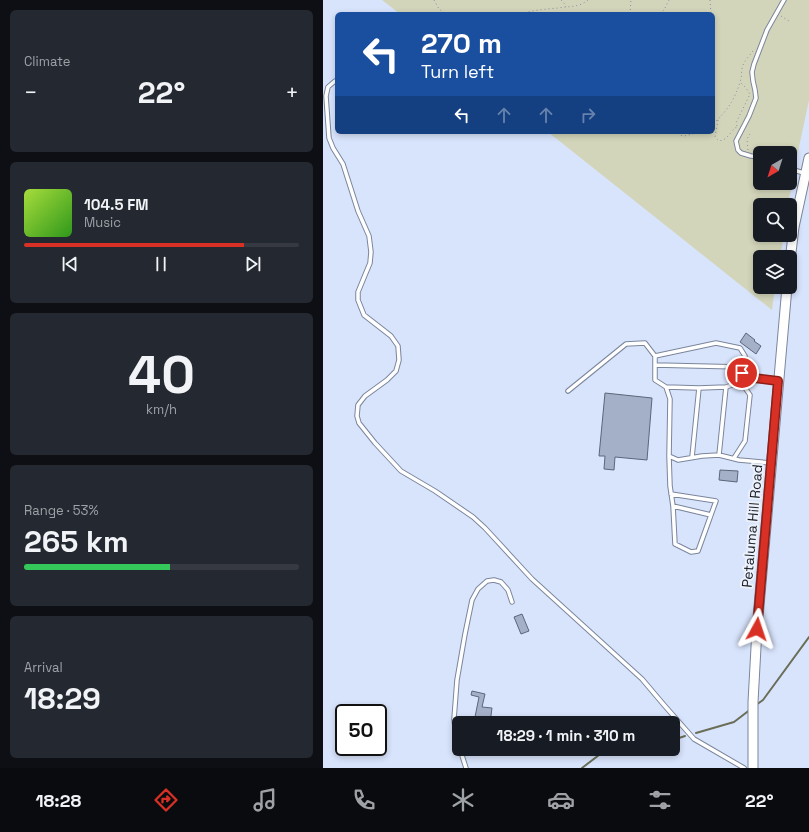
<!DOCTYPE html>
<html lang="en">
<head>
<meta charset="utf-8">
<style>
	body { margin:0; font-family:"Space Grotesk",sans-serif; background:#242831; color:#f1f3f6; height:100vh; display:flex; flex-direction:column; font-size:15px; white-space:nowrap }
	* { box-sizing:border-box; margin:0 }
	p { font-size:13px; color:#9ea1a6 }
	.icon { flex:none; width:22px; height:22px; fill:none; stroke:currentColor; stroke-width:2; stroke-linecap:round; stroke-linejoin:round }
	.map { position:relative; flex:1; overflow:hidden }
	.drawer { display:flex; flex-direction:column; gap:10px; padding:10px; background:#0d0f14; width:323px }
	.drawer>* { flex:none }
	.top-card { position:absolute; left:12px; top:12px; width:380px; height:122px; border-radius:6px; box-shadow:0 2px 6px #0003; background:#1a4fa0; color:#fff; overflow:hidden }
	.needle { width:26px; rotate:219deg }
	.buttons { position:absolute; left:430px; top:146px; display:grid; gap:8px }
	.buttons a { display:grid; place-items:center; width:44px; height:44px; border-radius:6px; background:#171b24; box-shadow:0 2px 6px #0003; font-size:20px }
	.speed { position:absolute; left:12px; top:704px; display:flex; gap:8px; font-size:20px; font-weight:700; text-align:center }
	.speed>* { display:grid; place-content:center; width:52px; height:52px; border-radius:50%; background:#171b24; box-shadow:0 2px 6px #0003; line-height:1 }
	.speed .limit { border:2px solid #111; border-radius:6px; background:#fff; color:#111 }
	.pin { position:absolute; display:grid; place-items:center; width:34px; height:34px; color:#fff; margin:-17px; border:2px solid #fff; border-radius:50%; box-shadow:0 1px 4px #0007 }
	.me { position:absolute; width:44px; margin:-22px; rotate:5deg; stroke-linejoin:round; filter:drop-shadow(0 0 3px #0008) }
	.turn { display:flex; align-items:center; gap:14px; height:84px; padding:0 20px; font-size:18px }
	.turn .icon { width:52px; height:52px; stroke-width:2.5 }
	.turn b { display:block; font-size:28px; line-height:34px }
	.lanes { display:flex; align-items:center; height:38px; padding:0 20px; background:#0003; justify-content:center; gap:20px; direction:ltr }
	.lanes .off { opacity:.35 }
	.big { font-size:30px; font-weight:800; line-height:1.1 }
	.drawer .card { flex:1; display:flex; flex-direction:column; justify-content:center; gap:6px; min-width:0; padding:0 14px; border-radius:6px; background:#242831 }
	.drawer .dial { align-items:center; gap:0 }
	.dial b { font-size:52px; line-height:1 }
	.song { display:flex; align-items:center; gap:12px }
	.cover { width:48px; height:48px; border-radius:6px; background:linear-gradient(135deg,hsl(80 70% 55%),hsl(110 70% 35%)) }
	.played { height:4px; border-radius:2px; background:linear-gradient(90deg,#d93025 80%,#363941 80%) }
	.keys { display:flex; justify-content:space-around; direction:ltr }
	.heat { display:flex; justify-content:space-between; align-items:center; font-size:22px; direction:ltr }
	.charge { height:6px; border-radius:3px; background:linear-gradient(90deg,#34c759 53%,#363941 0) }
	.trip { position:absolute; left:129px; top:716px; width:228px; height:40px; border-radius:6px; background:#171b24; box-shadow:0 2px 6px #0003; font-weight:800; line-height:40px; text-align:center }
	.tabs { display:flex; height:64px; justify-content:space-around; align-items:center; background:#090b0e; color:#9ea1a6 }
	.tabs .icon { width:28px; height:28px }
	.tabs .selected { color:#d93025 }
	.tabs b { font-size:18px; color:#f1f3f6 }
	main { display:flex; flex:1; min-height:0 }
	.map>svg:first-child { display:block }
	.green { fill:#d3d5ba; fill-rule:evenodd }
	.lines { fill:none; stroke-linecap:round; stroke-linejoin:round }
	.stream { stroke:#6b6e57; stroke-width:2 }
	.building { fill:#a4b0c7; stroke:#5b667a }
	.service-casing { stroke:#7b869b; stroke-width:5.5 }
	.secondary-casing { stroke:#7b869b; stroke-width:11 }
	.path { stroke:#8790a1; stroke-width:1; stroke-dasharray:1 3; stroke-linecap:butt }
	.service { stroke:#fff; stroke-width:3.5 }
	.secondary { stroke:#fff; stroke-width:9 }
	.route-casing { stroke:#8d1f18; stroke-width:10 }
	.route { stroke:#d93025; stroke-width:7 }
	.labels { text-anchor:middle; stroke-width:4; stroke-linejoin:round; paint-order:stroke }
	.street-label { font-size:14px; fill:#1a1f27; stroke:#ecf1fb }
</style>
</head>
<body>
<main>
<section class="drawer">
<div class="card"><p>Climate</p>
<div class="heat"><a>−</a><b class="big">22°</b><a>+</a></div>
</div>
<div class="card">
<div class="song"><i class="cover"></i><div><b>104.5 FM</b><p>Music</p></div></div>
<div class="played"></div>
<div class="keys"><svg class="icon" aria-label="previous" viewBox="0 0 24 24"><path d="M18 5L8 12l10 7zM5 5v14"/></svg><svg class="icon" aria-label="pause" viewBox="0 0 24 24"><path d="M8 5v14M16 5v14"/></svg><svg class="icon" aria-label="next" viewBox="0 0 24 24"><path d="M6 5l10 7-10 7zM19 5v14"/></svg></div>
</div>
<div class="card dial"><b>40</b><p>km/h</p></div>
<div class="card"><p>Range · 53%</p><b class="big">265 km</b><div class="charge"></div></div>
<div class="card"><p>Arrival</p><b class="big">18:29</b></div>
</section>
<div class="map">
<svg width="486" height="768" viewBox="0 0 486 768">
	<rect width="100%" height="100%" fill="#d8e4fc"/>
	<!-- green -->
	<path class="green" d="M59 0H486V100L472 166 465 205H437V235H461L457 257H437V287H452L449 310 225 132H390V14H77ZM437 153H467V183H437Z"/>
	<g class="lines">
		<!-- stream -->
		<path class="stream" d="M433 705 440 700 486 637
			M373 733 411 722 428 709
			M350 740 362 736
			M259 768 276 755 301 749"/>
	</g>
	<!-- building -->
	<path class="building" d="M423 333 432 340 431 341 438 346 433 354 417 342Z
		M282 393 329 398 324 460 292 457 291 470 281 469 282 456H276Z
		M397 470 415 471 414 482 396 480Z
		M199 614 206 631 198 634 191 617Z
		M149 691 162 694 159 707 169 708 167 723H153L154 717H152L156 697 148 695Z"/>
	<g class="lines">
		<!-- service casing -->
		<g class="service-casing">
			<path id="service" d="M14 81H12L5 87 3 96 6 138 10 148 20 164 35 211 46 236 48 252 47 263 35 292V300L41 315 68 336 75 346 76 360 73 371 64 380 42 396 35 405 34 416 36 423 52 443 78 471 112 491 150 517 162 528 209 579 319 679 341 705 371 739 421 768
				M437 157 428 156 418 153 415 150 413 141 426 116 433 98 432 90 430 81 429 72 431 64 444 30 461 0
				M467 169 481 173
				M332 365 418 367
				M343 387 376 388
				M403 387 418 382 427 395 422 441 411 458
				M245 391 303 344 322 343 332 356
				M346 456 347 486 350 506 352 544 368 552 375 551 393 501 348 494
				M369 457 376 388 403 387 396 455
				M448 463 416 460 396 455 379 456 355 460 346 456 347 399 343 387 332 380V356L393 343 417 348 422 356 418 367 419 373 423 377 455 381
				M350 506 388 515
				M136 745 133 736 131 719 134 680 142 634 149 600 155 589 164 581 171 580 178 582 185 590 189 602
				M137 749 143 768"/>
		</g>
		<!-- secondary casing -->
		<g class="secondary-casing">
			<path id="secondary" d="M467 261 471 227 486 158
				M430 768V702L434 629 464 287"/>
		</g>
		<!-- path -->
		<path class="path" d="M111 0 116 9 123 14
			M238 0 241 3 243 7
			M387 0 388 14
			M198 14C209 10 224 9 235 8 247 6 255 8 265 0
			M307 14 308 0
			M337 14 341 10 346 0
			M458 16 466 21
			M395 120 392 137C399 147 407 133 412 128L414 127
			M390 124C405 110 412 99 418 79 419 74 418 68 421 63 423 59 427 55 430 51
			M414 126 413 123 427 94 423 88 417 82
			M357 132V135L361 136 378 132
			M425 150 424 139 427 134"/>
		<!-- service -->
		<use href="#service" class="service"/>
		<!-- secondary -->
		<use href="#secondary" class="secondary"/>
	</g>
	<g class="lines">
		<!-- route casing -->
		<g class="route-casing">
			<path id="route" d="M419 373 423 377 455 381 434 629"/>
		</g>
		<!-- route -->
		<use href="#route" class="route"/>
	</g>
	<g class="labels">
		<!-- street labels -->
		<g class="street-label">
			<text transform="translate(429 526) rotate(-85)" y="5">Petaluma Hill Road</text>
		</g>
	</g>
</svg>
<div class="buttons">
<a><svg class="needle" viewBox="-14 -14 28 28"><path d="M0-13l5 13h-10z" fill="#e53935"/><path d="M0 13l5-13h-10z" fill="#9ea1a6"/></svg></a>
<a><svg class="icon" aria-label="search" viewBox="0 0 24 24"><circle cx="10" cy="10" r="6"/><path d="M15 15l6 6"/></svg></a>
<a><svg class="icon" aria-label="layers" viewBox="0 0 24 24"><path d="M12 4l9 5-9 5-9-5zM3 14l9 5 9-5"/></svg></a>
</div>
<div class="speed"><div class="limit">50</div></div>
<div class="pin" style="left:419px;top:373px;background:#d93025"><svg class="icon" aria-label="arrive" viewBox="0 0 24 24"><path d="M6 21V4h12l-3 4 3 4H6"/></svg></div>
<svg class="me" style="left:434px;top:629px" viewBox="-20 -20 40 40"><path d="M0-17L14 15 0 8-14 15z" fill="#d93025" stroke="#fff" stroke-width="4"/></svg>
<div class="trip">18:29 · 1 min · 310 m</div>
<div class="top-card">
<div class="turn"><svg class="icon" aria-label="left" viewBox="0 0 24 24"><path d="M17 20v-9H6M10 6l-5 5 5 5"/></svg><div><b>270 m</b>Turn left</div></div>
<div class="lanes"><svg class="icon" aria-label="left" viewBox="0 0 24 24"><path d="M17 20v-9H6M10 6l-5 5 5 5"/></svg><svg class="icon off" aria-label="ahead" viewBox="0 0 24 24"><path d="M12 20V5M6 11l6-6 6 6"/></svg><svg class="icon off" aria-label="ahead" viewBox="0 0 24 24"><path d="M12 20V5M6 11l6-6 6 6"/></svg><svg class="icon off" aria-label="right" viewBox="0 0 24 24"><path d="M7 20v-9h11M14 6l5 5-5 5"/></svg></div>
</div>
</div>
</main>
<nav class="tabs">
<b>18:28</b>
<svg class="icon selected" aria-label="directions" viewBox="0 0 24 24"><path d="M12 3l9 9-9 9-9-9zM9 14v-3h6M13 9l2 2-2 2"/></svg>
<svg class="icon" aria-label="music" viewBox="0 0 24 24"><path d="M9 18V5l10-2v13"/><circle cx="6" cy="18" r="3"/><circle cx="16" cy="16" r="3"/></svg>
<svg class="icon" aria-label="phone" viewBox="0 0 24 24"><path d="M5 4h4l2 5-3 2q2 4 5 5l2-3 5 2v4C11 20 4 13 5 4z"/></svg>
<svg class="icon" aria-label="climate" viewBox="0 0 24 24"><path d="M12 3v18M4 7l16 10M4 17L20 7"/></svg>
<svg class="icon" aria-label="car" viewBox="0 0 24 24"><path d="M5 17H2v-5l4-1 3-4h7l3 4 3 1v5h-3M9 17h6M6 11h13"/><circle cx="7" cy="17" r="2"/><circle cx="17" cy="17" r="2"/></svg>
<svg class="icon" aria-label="filters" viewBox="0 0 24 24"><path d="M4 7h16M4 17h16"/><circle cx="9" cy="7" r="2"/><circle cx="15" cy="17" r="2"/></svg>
<b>22°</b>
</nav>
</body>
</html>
